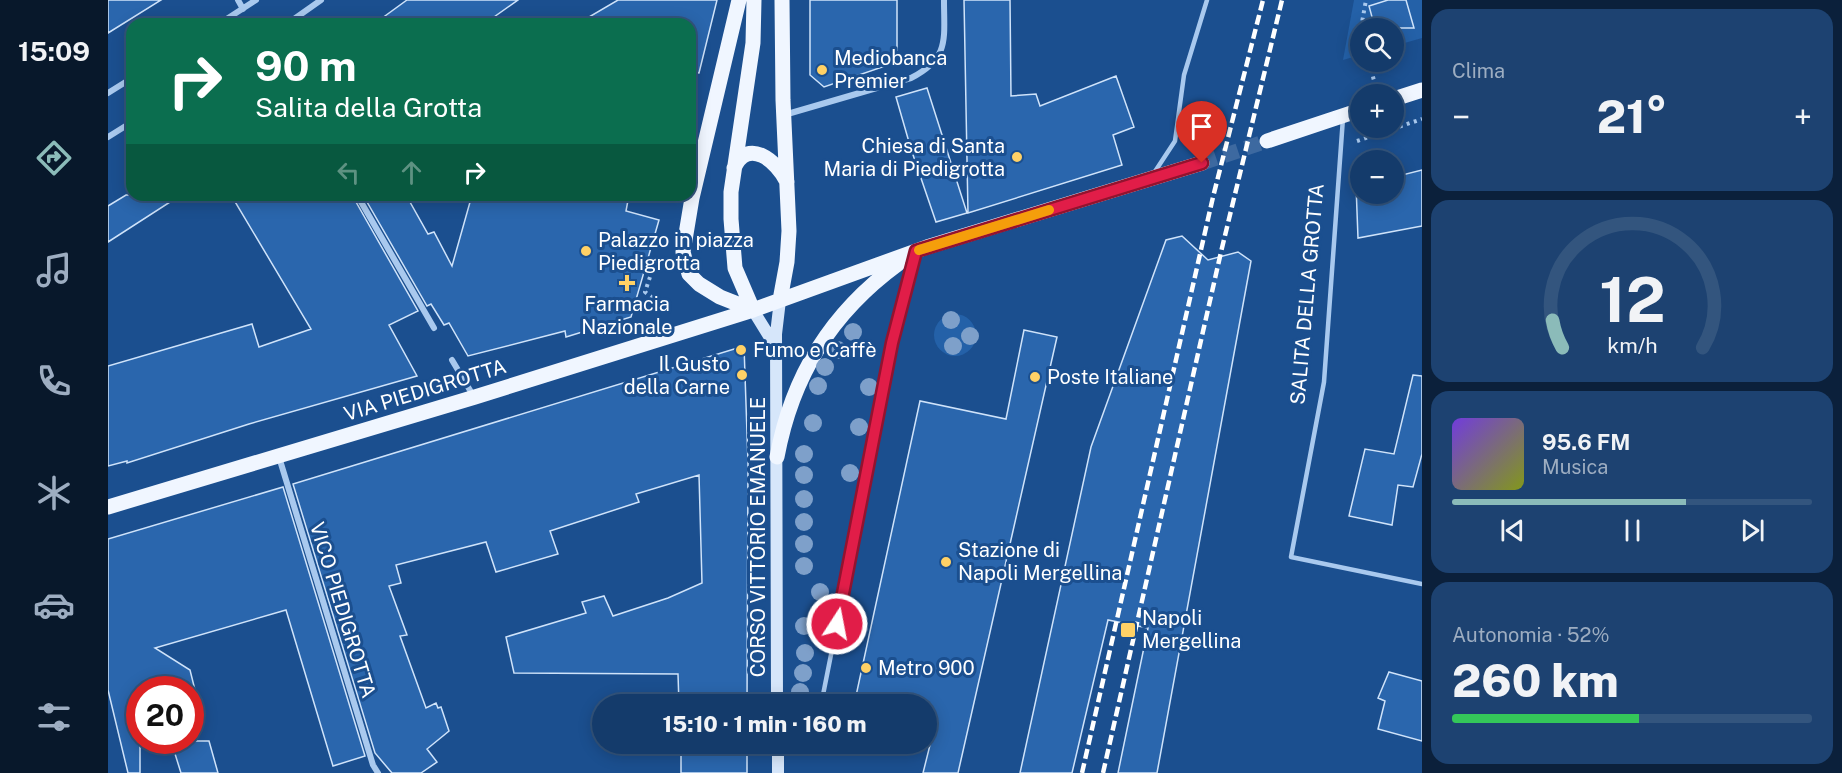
<!DOCTYPE html>
<html lang="it">
<head>
<meta charset="utf-8">
<style>
	body { margin:0; font-family:"Public Sans",sans-serif; background:#1d4271; color:#f1f3f6; height:100vh; display:flex; flex-direction:column; font-size:22px; white-space:nowrap }
	* { box-sizing:border-box; margin:0 }
	p { font-size:20px; color:#9dadc1 }
	.icon { flex:none; width:33px; height:33px; fill:none; stroke:currentColor; stroke-width:2; stroke-linecap:round; stroke-linejoin:round }
	.map { position:relative; flex:1; overflow:hidden }
	.side { display:flex; flex-direction:column; gap:9px; padding:9px; background:#0b203b; width:420px }
	.side>* { flex:none }
	.banner { position:absolute; left:18px; top:18px; width:570px; height:183px; border-radius:18px; box-shadow:0 3px 15px #0003,0 0 0 2px #33557e; background:#0b6e4f; color:#fff; overflow:hidden }
	.controls { position:absolute; left:1242px; top:18px; display:grid; gap:12px }
	.controls a { display:grid; place-items:center; width:54px; height:54px; border-radius:50%; background:#143b6b; box-shadow:0 3px 15px #0003,0 0 0 2px #33557e; font-size:30px }
	.speed { position:absolute; left:18px; top:676px; display:flex; gap:12px; font-size:30px; font-weight:700; text-align:center }
	.speed>* { display:grid; place-content:center; width:78px; height:78px; border-radius:50%; background:#143b6b; box-shadow:0 3px 15px #0003,0 0 0 2px #33557e; line-height:1 }
	.speed .limit { border:9px solid #d22; background:#fff; color:#111 }
	.pin { position:absolute; display:grid; place-items:center; width:51px; height:51px; color:#fff; margin:-62px -26px; border-radius:50% 50% 50% 0; rotate:-45deg; box-shadow:0 0 6px #0007 }
	.pin .icon { rotate:45deg }
	.me { position:absolute; width:66px; margin:-33px; rotate:11deg; stroke-linejoin:round; filter:drop-shadow(0 0 4px #0008) }
	.turn { display:flex; align-items:center; gap:21px; height:126px; padding:0 30px; font-size:27px }
	.turn .icon { width:78px; height:78px; stroke-width:2.5 }
	.turn b { display:block; font-size:42px; line-height:51px }
	.lanes { display:flex; align-items:center; height:57px; padding:0 30px; background:#0003; justify-content:center; gap:30px; direction:ltr }
	.lanes .off { opacity:.35 }
	.big { font-size:45px; font-weight:800; line-height:1.1 }
	.side .widget { flex:1; display:flex; flex-direction:column; justify-content:center; gap:9px; min-width:0; padding:0 21px; border-radius:18px; background:#1d4271 }
	.side .dial { align-items:center; gap:0 }
	.dial svg { height:156px; overflow:visible; fill:none; stroke:#33557e; stroke-width:7; stroke-linecap:round; text-anchor:middle }
	.dial text { fill:#f1f3f6; stroke:none }
	.song { display:flex; align-items:center; gap:18px }
	.cover { width:72px; height:72px; border-radius:9px; background:linear-gradient(135deg,hsl(260 70% 55%),hsl(70 70% 35%)) }
	.played { height:6px; border-radius:3px; background:linear-gradient(90deg,#8bbbb9 65%,#33557e 65%) }
	.keys { display:flex; justify-content:space-around; direction:ltr }
	.heat { display:flex; justify-content:space-between; align-items:center; font-size:33px; direction:ltr }
	.charge { height:9px; border-radius:4px; background:linear-gradient(90deg,#34c759 52%,#33557e 0) }
	.trip { position:absolute; left:484px; top:694px; width:345px; height:60px; border-radius:30px; background:#143b6b; box-shadow:0 3px 15px #0003,0 0 0 2px #33557e; font-weight:800; line-height:60px; text-align:center }
	main { display:flex; flex:1; min-height:0 }
	.tab-bar { display:flex; flex-direction:column; width:108px; justify-content:space-around; align-items:center; background:#08182b; color:#9dadc1 }
	.tab-bar .icon { width:42px; height:42px }
	.tab-bar .selected { color:#8bbbb9 }
	.tab-bar b { font-size:27px; color:#f1f3f6 }
	.map>svg:first-child { display:block }
	.green { fill:#2461a8 }
	.building { fill:#2a66ad; stroke:#cfe3fa; stroke-width:1.5 }
	.lines { fill:none; stroke-linecap:round; stroke-linejoin:round }
	.primary-tunnel { stroke:#3d69a0; stroke-width:15; stroke-dasharray:15 8; stroke-linecap:butt }
	.path { stroke:#a9c9ee; stroke-width:4; stroke-dasharray:3 4.5; stroke-linecap:butt }
	.lane { stroke:#a9c9ee; stroke-width:4.5 }
	.street { stroke:#a9c9ee; stroke-width:6 }
	.secondary { stroke:#d6e6fa; stroke-width:12 }
	.primary { stroke:#f0f6ff; stroke-width:15 }
	.rail { stroke:#fff; stroke-width:4.5; stroke-dasharray:10 4.5; stroke-linecap:butt }
	.tree { fill:#7ea0ca }
	.route-casing { stroke:#92132f; stroke-width:15 }
	.route { stroke:#e11d48; stroke-width:10 }
	.slow { stroke:#f59e0b; stroke-width:10 }
	.poi-dot { fill:#ffd166; stroke:#1b4f8f; stroke-width:2 }
	.labels { text-anchor:middle; stroke-width:6; stroke-linejoin:round; paint-order:stroke }
	.poi-label { font-size:20px; fill:#fff; stroke:#1b4f8f; text-anchor:start }
	.street-label { font-size:20px; fill:#fff; stroke:#1b4f8f }
</style>
</head>
<body>
<main>
<nav class="tab-bar">
<b>15:09</b>
<svg class="icon selected" aria-label="directions" viewBox="0 0 24 24"><path d="M12 3l9 9-9 9-9-9zM9 14v-3h6M13 9l2 2-2 2"/></svg>
<svg class="icon" aria-label="music" viewBox="0 0 24 24"><path d="M9 18V5l10-2v13"/><circle cx="6" cy="18" r="3"/><circle cx="16" cy="16" r="3"/></svg>
<svg class="icon" aria-label="phone" viewBox="0 0 24 24"><path d="M5 4h4l2 5-3 2q2 4 5 5l2-3 5 2v4C11 20 4 13 5 4z"/></svg>
<svg class="icon" aria-label="climate" viewBox="0 0 24 24"><path d="M12 3v18M4 7l16 10M4 17L20 7"/></svg>
<svg class="icon" aria-label="car" viewBox="0 0 24 24"><path d="M5 17H2v-5l4-1 3-4h7l3 4 3 1v5h-3M9 17h6M6 11h13"/><circle cx="7" cy="17" r="2"/><circle cx="17" cy="17" r="2"/></svg>
<svg class="icon" aria-label="filters" viewBox="0 0 24 24"><path d="M4 7h16M4 17h16"/><circle cx="9" cy="7" r="2"/><circle cx="15" cy="17" r="2"/></svg>
</nav>
<div class="map">
<svg width="1314" height="773" viewBox="0 0 1314 773">
	<rect width="100%" height="100%" fill="#1b4f8f"/>
	<!-- green -->
	<path class="green" d="M1246 0H1314V38L1286 46V28H1252V55L1235 60Z
		M826 335a21 21 0 1 1 42 0a21 21 0 1 1-42 0Z"/>
	<!-- building -->
	<path class="building" d="M0 0H53L0 33Z
		M299 0H410L376 24H266Z
		M510 0H609L591 73 582 72V24H469Z
		M702 0H789V62L716 87 702 75Z
		M856 0H902L903 96 928 94 932 106 1008 76 1026 127 1005 135 1014 165 860 213Z
		M1280 0H1298L1306 28H1267L1261 6Z
		M819 88 859 213 828 222 803 149 788 97Z
		M1314 170V226L1250 238 1248 185 1252 184V194H1286V177Z
		M18 195H73L0 242V206Z
		M123 195H244L310 311 281 325 309 376 141 424 19 463V461L0 466V366L144 324 151 347 203 329Z
		M255 195H298L320 234 326 232 344 266 364 195H521L518 211 551 220 523 317 458 337 457 331 360 356 341 323 336 325 323 304 319 306Z
		M1074 236 1100 260 1130 252 1143 261 1049 773H1010L1040 628 1000 620 964 773H912L983 447 1058 240Z
		M916 330 949 337 850 773H815L827 725 819 724V705H746L812 401 898 419Z
		M636 346 640 462 639 705H571L570 674 406 673 398 637 478 613 474 602 496 596 505 616 560 598 594 583 591 475 528 494 531 502 442 531 450 554 388 572 378 542 288 565 293 583 281 586 299 635 292 636 318 708 328 703 330 708 333 707 341 731 319 749 329 762 313 773H284L267 753 185 484Z
		M1305 375 1314 376V454L1305 487 1290 485 1284 525 1241 516 1257 449 1286 454Z
		M175 487 257 756 225 766 178 610 47 648 82 670 87 690H32V773H20L0 690V539Z
		M1281 672 1314 681V741L1270 729 1277 701 1270 698Z
		M63 741H101L110 773H73Z
		M573 744H639V773H573Z"/>
	<g class="lines">
		<!-- primary-tunnel -->
		<path class="primary-tunnel" d="M1094 163 1159 141"/>
		<!-- path -->
		<path class="path" d="M1253 28 1258 0
			M1261 62 1268 88
			M1249 141 1314 119
			M552 268 544 271 537 292 559 309"/>
		<!-- lane -->
		<path class="lane" d="M1235 118 1216 382 1183 557 1314 584
			M1046 173 1067 141 1076 75 1099 0
			M713 705 785 343 807 256"/>
		<!-- street -->
		<path class="street" d="M130 0 135 9
			M111 24 148 0
			M179 24 213 0
			M0 93 24 78
			M676 115 803 78C842 58 836 39 836 0
			M0 137 24 122
			M249 195 326 328
			M344 360 366 397
			M171 457 265 765 270 773"/>
		<!-- secondary -->
		<path class="secondary" d="M645 310 661 336 666 350
			M669 705 668 334 672 300
			M670 744V773"/>
		<!-- primary -->
		<path class="primary" d="M631 0 584 198 575 252 581 274 591 284 612 297 645 310
			M1286 99 1314 90
			M1159 141 1252 110
			M626 168C640 137 669 161 679 182
			M672 300 679 262 681 231 675 100 674 0
			M645 310 627 268 623 219V192L645 43 646 0
			M669 457C684 376 723 313 790 264
			M0 507 367 397 645 310 819 247 1094 163"/>
		<!-- rail -->
		<path class="rail" d="M974 773 1105 197 1155 0
			M995 773 1113 252 1174 0"/>
	</g>
	<!-- trees -->
	<g class="tree">
		<circle cx="843" cy="320" r="9"/>
		<circle cx="745" cy="332" r="9"/>
		<circle cx="862" cy="336" r="9"/>
		<circle cx="845" cy="346" r="9"/>
		<circle cx="730" cy="350" r="9"/>
		<circle cx="717" cy="367" r="9"/>
		<circle cx="710" cy="386" r="9"/>
		<circle cx="761" cy="387" r="9"/>
		<circle cx="705" cy="423" r="9"/>
		<circle cx="751" cy="427" r="9"/>
		<circle cx="696" cy="454" r="9"/>
		<circle cx="742" cy="473" r="9"/>
		<circle cx="696" cy="475" r="9"/>
		<circle cx="696" cy="499" r="9"/>
		<circle cx="696" cy="522" r="9"/>
		<circle cx="696" cy="544" r="9"/>
		<circle cx="696" cy="566" r="9"/>
		<circle cx="712" cy="592" r="9"/>
		<circle cx="696" cy="626" r="9"/>
		<circle cx="697" cy="653" r="9"/>
		<circle cx="695" cy="673" r="9"/>
		<circle cx="692" cy="692" r="9"/>
	</g>
	<g class="lines">
		<!-- route casing -->
		<g class="route-casing">
			<path id="route" d="M729 624 784 343 808 251 1094 163"/>
		</g>
		<!-- route -->
		<use href="#route" class="route"/>
		<!-- slow -->
		<path class="slow" d="M811 250 941 210"/>
	</g>
	<!-- markers -->
	<g class="poi-dot">
		<circle cx="714" cy="70" r="6"/>
		<circle cx="909" cy="157" r="6"/>
		<circle cx="478" cy="251" r="6"/>
		<path d="M516 274h6v6h6v6h-6v6h-6v-6h-6v-6h6z"/>
		<circle cx="633" cy="350" r="6"/>
		<circle cx="634" cy="375" r="6"/>
		<circle cx="927" cy="377" r="6"/>
		<circle cx="838" cy="562" r="6"/>
		<rect x="1012" y="622" width="16" height="16" rx="3"/>
		<circle cx="758" cy="668" r="6"/>
	</g>
	<g class="labels">
		<!-- poi labels -->
		<g class="poi-label">
			<text x="726" y="65">Mediobanca<tspan x="726" dy="23">Premier</tspan></text>
			<text x="897" y="153" text-anchor="end">Chiesa di Santa<tspan x="897" dy="23">Maria di Piedigrotta</tspan></text>
			<text x="490" y="247">Palazzo in piazza<tspan x="490" dy="23">Piedigrotta</tspan></text>
			<text x="519" y="311" text-anchor="middle">Farmacia<tspan x="519" dy="23">Nazionale</tspan></text>
			<text x="645" y="357">Fumo e Caffè</text>
			<text x="622" y="371" text-anchor="end">Il Gusto<tspan x="622" dy="23">della Carne</tspan></text>
			<text x="939" y="384">Poste Italiane</text>
			<text x="850" y="557">Stazione di<tspan x="850" dy="23">Napoli Mergellina</tspan></text>
			<text x="1034" y="625">Napoli<tspan x="1034" dy="23">Mergellina</tspan></text>
			<text x="770" y="675">Metro 900</text>
		</g>
		<!-- street labels -->
		<g class="street-label">
			<text transform="translate(1199 294) rotate(-85)" y="7">SALITA DELLA GROTTA</text>
			<text transform="translate(317 390) rotate(-17)" y="7">VIA PIEDIGROTTA</text>
			<text transform="translate(650 537) rotate(-90)" y="7">CORSO VITTORIO EMANUELE</text>
			<text transform="translate(235 610) rotate(73)" y="7">VICO PIEDIGROTTA</text>
		</g>
	</g>
</svg>
<div class="controls">
<a><svg class="icon" aria-label="search" viewBox="0 0 24 24"><circle cx="10" cy="10" r="6"/><path d="M15 15l6 6"/></svg></a>
<a>+</a>
<a>−</a>
</div>
<div class="speed"><div class="limit">20</div></div>
<div class="pin" style="left:1094px;top:163px;background:#d93025"><svg class="icon" aria-label="arrive" viewBox="0 0 24 24"><path d="M6 21V4h12l-3 4 3 4H6"/></svg></div>
<svg class="me" style="left:729px;top:624px" viewBox="-20 -20 40 40"><circle r="17" fill="#e11d48" stroke="#fff" stroke-width="3"/><path d="M0-11L8 9 0 5-8 9z" fill="#fff"/></svg>
<div class="trip">15:10 · 1 min · 160 m</div>
<div class="banner">
<div class="turn"><svg class="icon" aria-label="right" viewBox="0 0 24 24"><path d="M7 20v-9h11M14 6l5 5-5 5"/></svg><div><b>90 m</b>Salita della Grotta</div></div>
<div class="lanes"><svg class="icon off" aria-label="left" viewBox="0 0 24 24"><path d="M17 20v-9H6M10 6l-5 5 5 5"/></svg><svg class="icon off" aria-label="ahead" viewBox="0 0 24 24"><path d="M12 20V5M6 11l6-6 6 6"/></svg><svg class="icon" aria-label="right" viewBox="0 0 24 24"><path d="M7 20v-9h11M14 6l5 5-5 5"/></svg></div>
</div>
</div>
<section class="side">
<div class="widget"><p>Clima</p>
<div class="heat"><a>−</a><b class="big">21°</b><a>+</a></div>
</div>
<div class="widget dial"><svg viewBox="0 0 100 80">
<path d="M14 69A42 42 0 1 1 86 69"/>
<path d="M14 69A42 42 0 0 1 9 55" stroke="#8bbbb9"/>
<text x="50" y="56" font-size="32" font-weight="700">12</text>
<text x="50" y="72" font-size="11">km/h</text>
</svg></div>
<div class="widget">
<div class="song"><i class="cover"></i><div><b>95.6 FM</b><p>Musica</p></div></div>
<div class="played"></div>
<div class="keys"><svg class="icon" aria-label="previous" viewBox="0 0 24 24"><path d="M18 5L8 12l10 7zM5 5v14"/></svg><svg class="icon" aria-label="pause" viewBox="0 0 24 24"><path d="M8 5v14M16 5v14"/></svg><svg class="icon" aria-label="next" viewBox="0 0 24 24"><path d="M6 5l10 7-10 7zM19 5v14"/></svg></div>
</div>
<div class="widget"><p>Autonomia · 52%</p><b class="big">260 km</b><div class="charge"></div></div>
</section>
</main>
</body>
</html>
